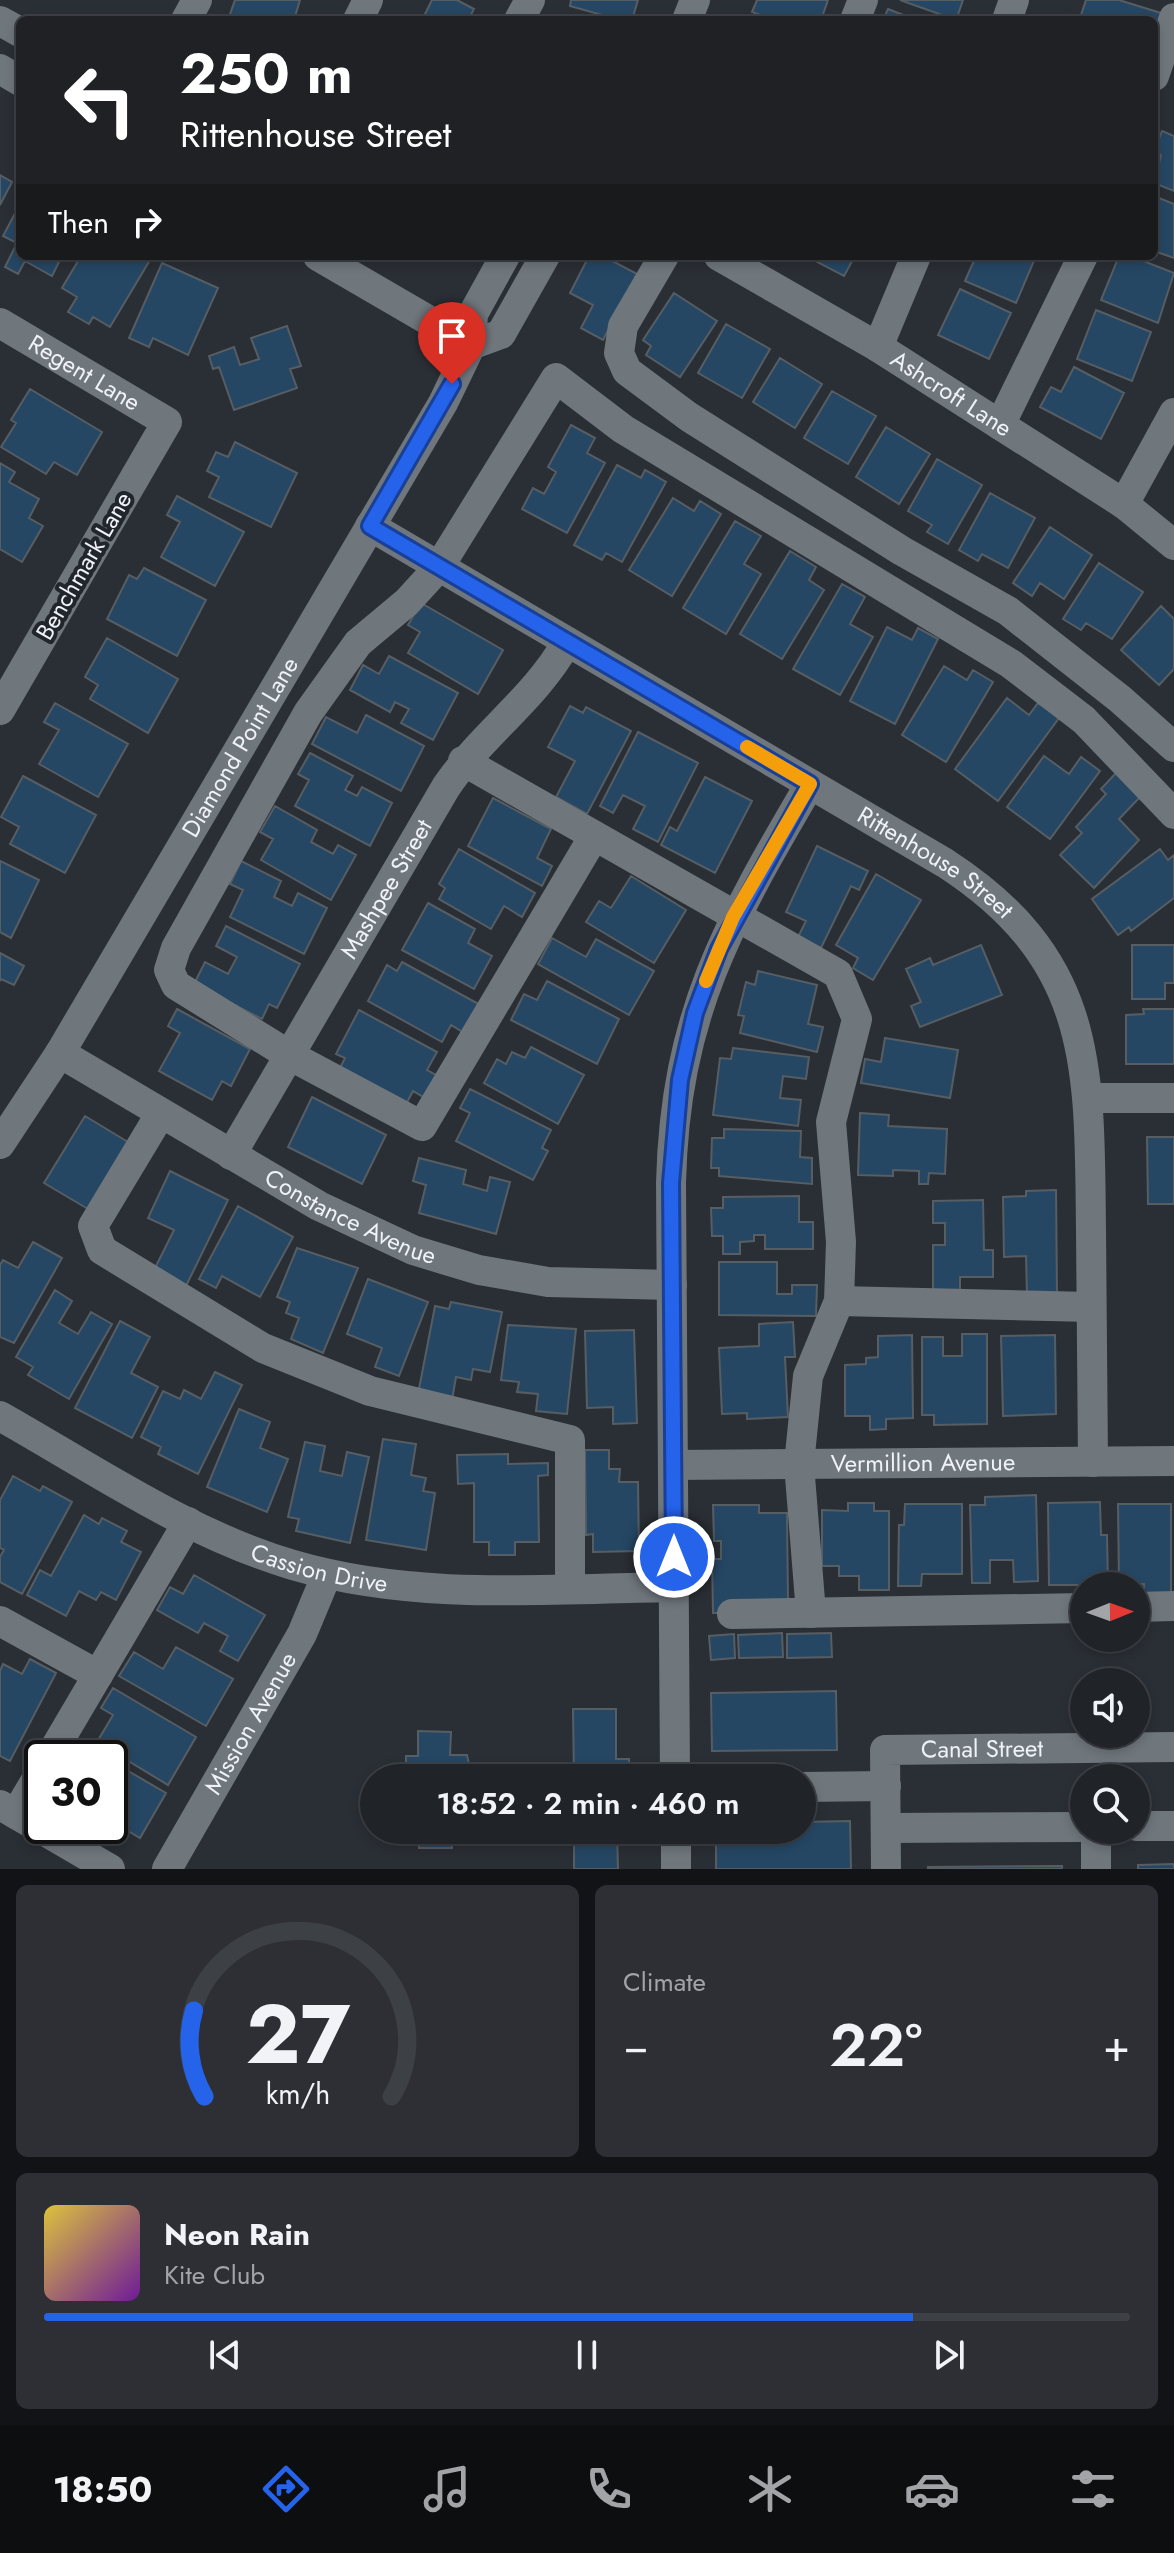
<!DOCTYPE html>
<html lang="en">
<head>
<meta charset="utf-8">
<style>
	body { margin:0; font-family:Jost,sans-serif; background:#2d2f34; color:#f1f3f6; height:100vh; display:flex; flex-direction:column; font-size:30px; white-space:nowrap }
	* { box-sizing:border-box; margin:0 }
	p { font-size:26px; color:#a2a4a8 }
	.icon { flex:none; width:44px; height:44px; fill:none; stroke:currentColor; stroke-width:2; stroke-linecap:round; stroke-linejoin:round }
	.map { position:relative; height:1869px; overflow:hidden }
	.side { display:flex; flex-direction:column; gap:16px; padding:16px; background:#121316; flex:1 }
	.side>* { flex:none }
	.banner { position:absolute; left:16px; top:16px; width:1142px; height:244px; border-radius:12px; box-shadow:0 4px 12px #0003,0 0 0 2px #3d4045; background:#202124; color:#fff; overflow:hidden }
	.needle { width:52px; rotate:89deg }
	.tools { position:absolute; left:1070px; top:1572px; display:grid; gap:16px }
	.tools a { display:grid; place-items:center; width:80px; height:80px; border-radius:50%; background:#202328; box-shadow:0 4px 12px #0003,0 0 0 2px #3d4045; font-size:40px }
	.speed { position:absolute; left:24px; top:1740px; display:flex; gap:16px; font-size:40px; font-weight:700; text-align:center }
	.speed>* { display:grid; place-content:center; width:104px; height:104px; border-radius:50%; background:#202328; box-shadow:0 4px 12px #0003,0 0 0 2px #3d4045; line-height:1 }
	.speed .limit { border:4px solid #111; border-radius:12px; background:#fff; color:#111 }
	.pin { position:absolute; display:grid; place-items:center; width:68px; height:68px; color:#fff; margin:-82px -34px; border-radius:50% 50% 50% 0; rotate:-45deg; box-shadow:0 0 8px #0007 }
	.pin .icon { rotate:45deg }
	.me { position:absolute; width:88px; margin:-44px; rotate:0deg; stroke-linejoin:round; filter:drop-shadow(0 0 6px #0008) }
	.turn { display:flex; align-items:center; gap:28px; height:168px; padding:0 32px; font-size:36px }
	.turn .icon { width:104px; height:104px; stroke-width:2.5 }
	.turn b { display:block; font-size:56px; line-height:68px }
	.then { display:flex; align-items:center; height:76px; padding:0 32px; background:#0003; gap:16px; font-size:30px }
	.big { font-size:60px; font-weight:600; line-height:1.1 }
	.side .card { flex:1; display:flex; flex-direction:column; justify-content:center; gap:12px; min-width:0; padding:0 28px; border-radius:12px; background:#2d2f34 }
	.side .dial { align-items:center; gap:0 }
	.dial svg { height:208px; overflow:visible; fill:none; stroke:#3d4045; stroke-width:7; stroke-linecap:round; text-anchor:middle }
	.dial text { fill:#f1f3f6; stroke:none }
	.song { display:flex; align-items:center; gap:24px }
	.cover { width:96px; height:96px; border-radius:12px; background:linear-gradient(135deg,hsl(50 70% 55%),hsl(280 70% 35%)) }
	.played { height:8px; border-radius:4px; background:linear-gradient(90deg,#2563eb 80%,#3d4045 80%) }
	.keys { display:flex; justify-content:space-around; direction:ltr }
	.heat { display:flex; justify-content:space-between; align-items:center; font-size:44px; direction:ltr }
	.side .tiles { flex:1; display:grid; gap:16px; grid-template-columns:1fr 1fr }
	.card:last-child { grid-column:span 2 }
	.trip { position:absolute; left:360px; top:1764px; width:456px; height:80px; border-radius:40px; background:#202328; box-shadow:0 4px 12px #0003,0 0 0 2px #3d4045; font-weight:600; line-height:80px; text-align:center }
	.tab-bar { display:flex; height:128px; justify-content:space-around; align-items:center; background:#0d0e10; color:#a2a4a8 }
	.tab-bar .icon { width:56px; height:56px }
	.tab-bar .on { color:#2563eb }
	.tab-bar b { font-size:36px; color:#f1f3f6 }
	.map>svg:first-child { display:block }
	.building { fill:#254764; stroke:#565d63; stroke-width:2 }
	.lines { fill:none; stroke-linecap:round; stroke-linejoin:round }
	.minor { stroke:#6f767c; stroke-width:30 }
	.route-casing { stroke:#184099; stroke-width:20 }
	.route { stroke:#2563eb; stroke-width:14 }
	.slow { stroke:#f59e0b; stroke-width:14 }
	.labels { text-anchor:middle; stroke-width:8; stroke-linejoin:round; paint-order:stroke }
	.street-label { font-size:24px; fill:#eff2f6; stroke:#20262b }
</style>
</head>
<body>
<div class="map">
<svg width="1174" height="1869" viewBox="0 0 1174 1869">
	<rect width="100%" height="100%" fill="#2a2f35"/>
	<!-- building -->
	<path class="building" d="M235 0H300L294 20H228Z
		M432 0H457L474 9 468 20H422Z
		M571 0H638L632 20H620L570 6Z
		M757 0H828L821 20H774L752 12Z
		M900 0H963L956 20Z
		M1086 0H1119L1164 14 1154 41V20H1071L1072 15 1080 18Z
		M888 9 916 20H883Z
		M1162 131 1174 136V191L1154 183 1161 155 1154 152Z
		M0 175 12 182 0 205Z
		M1154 196 1174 204V258L1154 251Z
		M20 204V256H62L52 276 25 261 18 274 5 267 17 243 3 236Z
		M81 256H143L150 260 110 327 93 317 89 324 68 312 77 297 62 288Z
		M589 256H603L637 274 603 340 581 328 593 305 570 293Z
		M806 256H855L844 276Z
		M976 256H1036L1016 303 965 281Z
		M1119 256H1131L1174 273 1158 323 1101 300Z
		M162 263 218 288 188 355 153 338 149 347 129 338Z
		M960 289 1011 313 989 359 938 335Z
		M674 293 717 321 680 377 646 355 651 346 643 340Z
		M1096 310 1151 332 1132 381 1077 359Z
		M726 324 770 349 742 398 698 373Z
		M287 326 301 366 290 369 297 388 234 410 219 367 213 369 209 356 234 347 240 365 259 359 251 338Z
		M780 358 822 384 795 428 753 402Z
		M1074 367 1124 393 1101 439 1040 407 1051 387 1061 392Z
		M30 389 102 432 77 475 54 462 46 474 1 447 16 423 11 420Z
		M832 391 876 416 848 464 804 438Z
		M571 425 595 438 587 453 605 463 567 533 522 509 533 488 544 494 556 472 548 467Z
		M886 427 930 454 899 504 856 477Z
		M235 442 297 473 271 527 209 497 219 477 207 471 216 452 228 457Z
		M937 459 982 485 948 544 927 532 932 525 908 511Z
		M0 463 15 472 9 482 39 499 29 518 43 526 22 562 0 549Z
		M617 465 641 478 645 470 666 482 622 562 606 553 602 560 574 545Z
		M990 493 1035 518 1008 568 982 554 978 561 959 550Z
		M177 496 244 532 215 586 161 557 180 522 167 515Z
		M673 498 694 511 700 501 721 514 672 596 629 570Z
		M735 521 761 536 744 564 761 574 726 634 683 608Z
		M1050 527 1092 555 1064 599 1040 583 1032 596 1013 583Z
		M790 551 816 567 809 580 824 590 782 659 740 634Z
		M1099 563 1143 592 1112 639 1086 623 1081 630 1063 619Z
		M144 568 206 600 177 656 107 619 129 575 137 579Z
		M842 584 865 597 850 624 873 637 840 695 793 669Z
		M421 603 503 650 478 694 408 653 420 632 408 625Z
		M1161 606 1174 619V669L1159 685 1121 650Z
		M887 627 912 640 918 628 938 639 895 724 850 701Z
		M107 638 178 679 148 733 90 699 98 685 85 677Z
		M389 656 458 693 433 740 401 723 409 709 395 702 390 712 350 690 363 665 379 674Z
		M944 666 967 680 973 670 993 682 946 762 902 735Z
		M1007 698 1029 715 1038 703 1059 718 998 801 955 769Z
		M55 703 128 744 98 797 39 764 59 730 44 722Z
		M570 706 583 713 586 707 631 731 587 814 556 797 575 761 548 747Z
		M366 715 424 746 401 791 312 744 326 717 357 733Z
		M638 732 698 763 658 842 633 829 645 806 623 795 613 813 600 806Z
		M310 753 353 776 345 790 357 796 362 787 392 803 370 846 295 806 309 780 298 774Z
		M1044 756 1069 774 1081 757 1100 771 1050 839 1007 807Z
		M1116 773 1141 796 1119 819 1139 840 1094 888 1060 855 1082 833 1076 827 1106 794 1101 789Z
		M23 776 96 815 65 873 10 844 19 827 1 817Z
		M705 777 752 801 715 873 661 845 670 827 677 831Z
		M493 798 551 829 537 858 552 866 542 886 468 846Z
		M275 806 317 830 311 842 333 854 338 845 356 855 331 900 261 860 273 839 260 832Z
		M817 846 868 871 859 890 851 886 821 948 798 937 806 921 786 912Z
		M459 849 535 893 522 917 504 906 491 929 439 899 445 888 439 884Z
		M1160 849 1168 860 1174 855V898L1131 931 1129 927 1118 935 1092 899Z
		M0 861 39 880 11 938 0 932Z
		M241 861 281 881 274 897 292 906 298 893 327 908 304 954 230 917 243 890 230 884Z
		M876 874 921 900 873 980 853 968 858 958 836 945Z
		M631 876 686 910 654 963 586 922 599 901 611 908Z
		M428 903 475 929 468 943 492 956 474 989 402 950Z
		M226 926 300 964 277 1008 269 1004 262 1019 194 984 205 962 228 974 237 957 216 946Z
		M552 938 586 957 596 939 654 971 629 1015 538 964Z
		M981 945 1002 995 920 1027 911 1006 921 1002 906 969 930 958 933 965Z
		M1132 945H1174V983H1165V999H1132Z
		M0 953 24 966 14 985 1 979 0 981Z
		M402 962 482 1006 466 1034 451 1025 442 1042 368 1001 387 965 397 971Z
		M758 971 817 985 808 1024 823 1027 817 1052 740 1033 744 1016 738 1015 746 982 755 985Z
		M547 981 619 1019 597 1064 511 1020 524 994 537 1000Z
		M177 1009 250 1049 231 1086 222 1081 212 1100 159 1071 180 1033 168 1026Z
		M1143 1009H1174V1064H1126V1015L1144 1014Z
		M359 1010 437 1052 427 1070 436 1075 425 1098 413 1091 404 1108 338 1072 345 1058 336 1054Z
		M885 1038 958 1050 950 1098 861 1083 865 1059 881 1062Z
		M531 1047 584 1075 558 1124 484 1083 497 1059 506 1064 512 1052 525 1058Z
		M733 1048 809 1057 806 1079 783 1076 780 1098 801 1100 798 1126 713 1115 720 1058 731 1059Z
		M470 1089 551 1130 542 1148 548 1151 533 1180 456 1141 470 1113 460 1108Z
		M312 1097 386 1135 362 1184 288 1147Z
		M860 1113 889 1115 888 1126 947 1129 945 1174 929 1173 928 1184H919V1171L893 1170V1176L858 1175Z
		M85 1116 128 1142 88 1209 44 1183Z
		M724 1129 801 1131 800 1157 812 1158V1184L719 1176V1168H711L712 1138H724Z
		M1147 1137H1174V1204H1148Z
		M419 1158 466 1170 463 1184 487 1191 490 1177 510 1182 496 1234 419 1213 426 1185 413 1181Z
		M170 1171 228 1200 186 1286 154 1270 174 1230 148 1218Z
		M1056 1190 1057 1294 1027 1295 1026 1256 1004 1257 1003 1197 1026 1196V1191Z
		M799 1196V1222H813V1249H765V1235H754V1241L740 1242V1254H723V1236H712L711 1208H723V1197Z
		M983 1200 984 1250H993V1277H960V1292H933V1245H945V1223H933V1201Z
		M238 1206 293 1237 260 1297 222 1276 216 1288 199 1279Z
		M33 1242 62 1258 14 1343 0 1337V1265L3 1260 18 1268Z
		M297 1248 358 1268 323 1353 291 1339 299 1318 286 1313 290 1302 277 1297Z
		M719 1262H777V1294H792V1285H817L816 1316 719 1315Z
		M368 1279 428 1302 399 1376 375 1367 382 1348 347 1334Z
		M55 1290 72 1301 59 1323 78 1334 91 1312 112 1324 69 1399 28 1375 33 1367 16 1357Z
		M451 1302 502 1312 490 1372 473 1369 471 1380 456 1377 452 1400 418 1394 435 1306 449 1309Z
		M120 1321 150 1337 131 1373 158 1387 132 1438 75 1408Z
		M793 1322 795 1357H785L788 1417 747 1419V1413L722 1414 719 1348 759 1346V1324Z
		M508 1325 576 1329 567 1414 536 1411 538 1394 517 1392 519 1382 501 1380Z
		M634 1330 637 1423 613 1424V1407L587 1408 585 1331Z
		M962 1334H987V1424L934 1425V1415H922V1337H943V1356H962Z
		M912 1335 913 1418 886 1419V1429L870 1430V1416H845V1365L866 1364V1358L878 1357V1336Z
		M1055 1335 1056 1414 1003 1416 1001 1336Z
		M215 1372 242 1385 198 1474 158 1454 161 1447 141 1437 163 1391 180 1399 184 1390 201 1399Z
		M239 1409 270 1422 260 1448 288 1459 267 1512 207 1487Z
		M383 1439 416 1444 411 1475 426 1478 423 1491 435 1493 426 1550 366 1540Z
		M305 1442 325 1446 320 1471 342 1476 347 1452 369 1457 350 1543 296 1531 299 1519 288 1517Z
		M585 1450H609V1469H620L619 1482H638L639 1551 593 1552V1534L586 1535Z
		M508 1454V1464L548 1463V1475L538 1476 539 1542H515V1555H489V1542H474V1483L458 1484 457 1455Z
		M13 1476 40 1491 43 1486 72 1502 22 1594 0 1582V1557L4 1550 0 1548V1500Z
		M1036 1495 1038 1581 1014 1582 1013 1560H990V1583H972L970 1505H985V1497Z
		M1100 1502 1101 1535H1107L1108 1585H1049L1048 1503Z
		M848 1503H874V1511H889V1590H859V1576H839V1566H822V1510L848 1511Z
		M905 1504H962V1574H922L921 1586H898L899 1525H904Z
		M1118 1504H1171V1600H1144V1584H1119Z
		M713 1505H759V1513H787L788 1604 754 1613H713L712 1559H721V1541H714Z
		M84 1515 99 1524 102 1518 127 1531 121 1542 141 1552 116 1600 101 1592 96 1600 79 1591 66 1616 27 1595 40 1570 51 1576Z
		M194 1575 265 1615 238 1661 220 1651 228 1636 204 1623 198 1633 157 1610 170 1587 183 1594Z
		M782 1633 783 1657 739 1658 738 1635Z
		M831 1633 832 1657 787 1658V1634Z
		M734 1634 735 1658 711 1660 709 1636Z
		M176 1647 233 1679 206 1726 119 1676 134 1652 163 1669Z
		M30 1659 56 1673 10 1761 0 1756V1671L3 1664 22 1674Z
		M113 1688 196 1737 168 1785 97 1742 113 1715 101 1708Z
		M836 1691 837 1750 712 1751 711 1693Z
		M573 1709H616V1759H629V1778H574Z
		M418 1731 451 1732 450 1755H467L472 1778H397L398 1772 406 1771V1756H418Z
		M111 1761 166 1793 140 1838 110 1820Z
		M850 1821 851 1869H716V1830H802V1822Z
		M419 1830H452V1848H419Z
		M574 1830H617L618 1869H574Z
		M1174 1864V1869H1138V1865Z
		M1062 1866V1869H928V1867Z"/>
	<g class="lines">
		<!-- minor -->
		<g class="minor">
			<path d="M186 20 197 0"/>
			<path d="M358 20 368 0"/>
			<path d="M519 20 530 0"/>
			<path d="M687 20 695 0"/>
			<path d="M855 20 863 0"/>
			<path d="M1007 20 1014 0"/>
			<path d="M0 21 20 32"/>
			<path d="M0 69 20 81"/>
			<path d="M1154 76 1174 18"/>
			<path d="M318 256 471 345"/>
			<path d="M664 256 623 326 619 353 627 371 689 417 902 551 1008 611 1120 699 1174 747"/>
			<path id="s1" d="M719 256 878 347 1124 504 1174 545"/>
			<path id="s2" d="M0 323 167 422 0 710"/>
			<path d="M471 345 501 334 545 256"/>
			<path d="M878 347 916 256"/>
			<path d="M1000 425 1083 256"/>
			<path d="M1124 504 1174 413"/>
			<path id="s3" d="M370 526 945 863C1096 961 1089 1070 1091 1231 1091 1308 1092 1385 1093 1462"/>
			<path d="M463 761 838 974 857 1019 831 1122 841 1242 839 1301 808 1376 799 1464 811 1613"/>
			<path d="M594 836 422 1126 289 1055 176 985 169 970 176 948 308 713 358 643 407 602 439 567 556 378 623 429 1011 664 1084 720 1174 814"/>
			<path id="s4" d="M60 1053 319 1206 413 1250 479 1270 548 1282 672 1285"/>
			<path d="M1089 1098H1174"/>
			<path d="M161 1113 93 1226 102 1250 263 1348 370 1391 570 1440V1588"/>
			<path id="s5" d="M0 1144 60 1053 443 403 471 345 473 314 505 256"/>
			<path id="s6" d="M231 1155 446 787C482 734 535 699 567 642"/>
			<path d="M839 1301 1091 1307"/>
			<path id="s7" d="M0 1416C94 1469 188 1534 293 1565 416 1601 547 1589 674 1587"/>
			<path id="s8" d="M673 1465 1174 1461"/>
			<path d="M1136 1607 1174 1606"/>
			<path d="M732 1614 1084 1608"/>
			<path d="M0 1621 98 1675"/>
			<path d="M49 1758 188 1522"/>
			<path d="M675 1778 671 1183C675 1015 728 924 810 784"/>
			<path d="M802 1787 886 1786"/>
			<path d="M0 1805 110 1869"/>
			<path d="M16 1814 42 1770"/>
			<path d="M1136 1826H1174"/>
			<path d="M886 1828 1084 1827"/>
			<path d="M676 1830V1869"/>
			<path d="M1096 1830V1869"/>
			<path id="s9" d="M167 1869 302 1634 327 1574"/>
			<path id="s10" d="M886 1869 885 1750 1174 1747"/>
		</g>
	</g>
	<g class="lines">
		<!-- route casing -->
		<g class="route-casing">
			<path id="route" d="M452 384 370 526 810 784 719 949 695 1013 680 1080 671 1183 674 1557"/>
		</g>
		<!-- route -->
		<use href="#route" class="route"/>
		<!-- slow -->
		<path class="slow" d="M706 981 733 917 810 784 747 747"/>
	</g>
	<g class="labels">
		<!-- street labels -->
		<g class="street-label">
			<text dy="8" stroke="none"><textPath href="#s2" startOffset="98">Regent Lane</textPath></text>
			<text dy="8" stroke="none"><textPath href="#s1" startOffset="270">Ashcroft Lane</textPath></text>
			<text transform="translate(84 566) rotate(-60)" y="8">Benchmark Lane</text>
			<text dy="8" stroke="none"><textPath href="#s5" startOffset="464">Diamond Point Lane</textPath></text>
			<text dy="8" stroke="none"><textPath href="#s3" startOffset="658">Rittenhouse Street</textPath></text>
			<text dy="8" stroke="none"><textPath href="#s6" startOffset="308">Mashpee Street</textPath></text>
			<text dy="8" stroke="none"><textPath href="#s4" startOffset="334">Constance Avenue</textPath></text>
			<text dy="8" stroke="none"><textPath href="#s8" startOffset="250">Vermillion Avenue</textPath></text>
			<text dy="8" stroke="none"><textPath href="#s7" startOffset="356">Cassion Drive</textPath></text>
			<text dy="8" stroke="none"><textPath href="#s9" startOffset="168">Mission Avenue</textPath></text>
			<text dy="8" stroke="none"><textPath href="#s10" startOffset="216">Canal Street</textPath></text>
		</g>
	</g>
</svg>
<div class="tools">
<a><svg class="needle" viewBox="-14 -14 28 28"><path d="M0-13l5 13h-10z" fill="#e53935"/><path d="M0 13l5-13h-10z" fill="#a2a4a8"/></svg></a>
<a><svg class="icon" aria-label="sound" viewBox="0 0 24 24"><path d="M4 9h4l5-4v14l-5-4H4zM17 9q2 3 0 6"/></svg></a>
<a><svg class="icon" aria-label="search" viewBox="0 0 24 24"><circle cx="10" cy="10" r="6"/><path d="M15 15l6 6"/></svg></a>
</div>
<div class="speed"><div class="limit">30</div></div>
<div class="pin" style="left:452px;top:384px;background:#d93025"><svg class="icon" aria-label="arrive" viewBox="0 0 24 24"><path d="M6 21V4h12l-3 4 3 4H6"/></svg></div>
<svg class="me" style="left:674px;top:1557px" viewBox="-20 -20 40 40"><circle r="17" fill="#2563eb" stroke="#fff" stroke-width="3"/><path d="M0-11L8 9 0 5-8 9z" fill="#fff"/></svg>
<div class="trip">18:52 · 2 min · 460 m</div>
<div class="banner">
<div class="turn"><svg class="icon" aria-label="left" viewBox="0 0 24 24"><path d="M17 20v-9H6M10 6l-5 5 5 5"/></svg><div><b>250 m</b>Rittenhouse Street</div></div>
<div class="then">Then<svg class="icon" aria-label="right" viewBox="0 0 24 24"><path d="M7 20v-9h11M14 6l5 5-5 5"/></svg></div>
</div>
</div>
<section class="side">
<div class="tiles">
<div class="card dial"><svg viewBox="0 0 100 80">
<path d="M14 69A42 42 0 1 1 86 69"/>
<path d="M14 69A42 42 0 0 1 10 36" stroke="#2563eb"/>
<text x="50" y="56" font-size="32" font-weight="700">27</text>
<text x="50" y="72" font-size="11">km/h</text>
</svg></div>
<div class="card"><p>Climate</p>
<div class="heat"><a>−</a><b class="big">22°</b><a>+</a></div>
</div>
<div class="card">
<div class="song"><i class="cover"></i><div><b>Neon Rain</b><p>Kite Club</p></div></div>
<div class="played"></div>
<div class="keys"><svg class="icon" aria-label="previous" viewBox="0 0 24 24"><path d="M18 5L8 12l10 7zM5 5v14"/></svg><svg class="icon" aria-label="pause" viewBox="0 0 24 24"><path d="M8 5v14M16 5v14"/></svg><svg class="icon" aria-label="next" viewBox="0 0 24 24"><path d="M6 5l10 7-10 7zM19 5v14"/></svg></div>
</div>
</div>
</section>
<nav class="tab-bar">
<b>18:50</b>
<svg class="icon on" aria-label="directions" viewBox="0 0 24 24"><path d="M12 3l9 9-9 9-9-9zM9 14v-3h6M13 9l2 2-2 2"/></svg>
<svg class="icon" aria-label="music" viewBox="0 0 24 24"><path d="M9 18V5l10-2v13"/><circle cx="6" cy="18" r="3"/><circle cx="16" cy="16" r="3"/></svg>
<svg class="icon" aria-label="phone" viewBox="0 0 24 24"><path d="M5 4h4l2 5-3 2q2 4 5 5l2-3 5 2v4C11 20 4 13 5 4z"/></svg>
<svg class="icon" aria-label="climate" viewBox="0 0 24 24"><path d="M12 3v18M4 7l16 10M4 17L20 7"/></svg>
<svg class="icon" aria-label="car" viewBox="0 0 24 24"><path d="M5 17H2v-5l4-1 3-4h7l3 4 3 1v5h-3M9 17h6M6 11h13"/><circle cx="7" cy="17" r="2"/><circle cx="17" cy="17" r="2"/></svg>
<svg class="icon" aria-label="filters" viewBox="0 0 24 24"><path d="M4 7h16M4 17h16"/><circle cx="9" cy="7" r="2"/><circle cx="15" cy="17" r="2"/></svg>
</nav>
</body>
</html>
